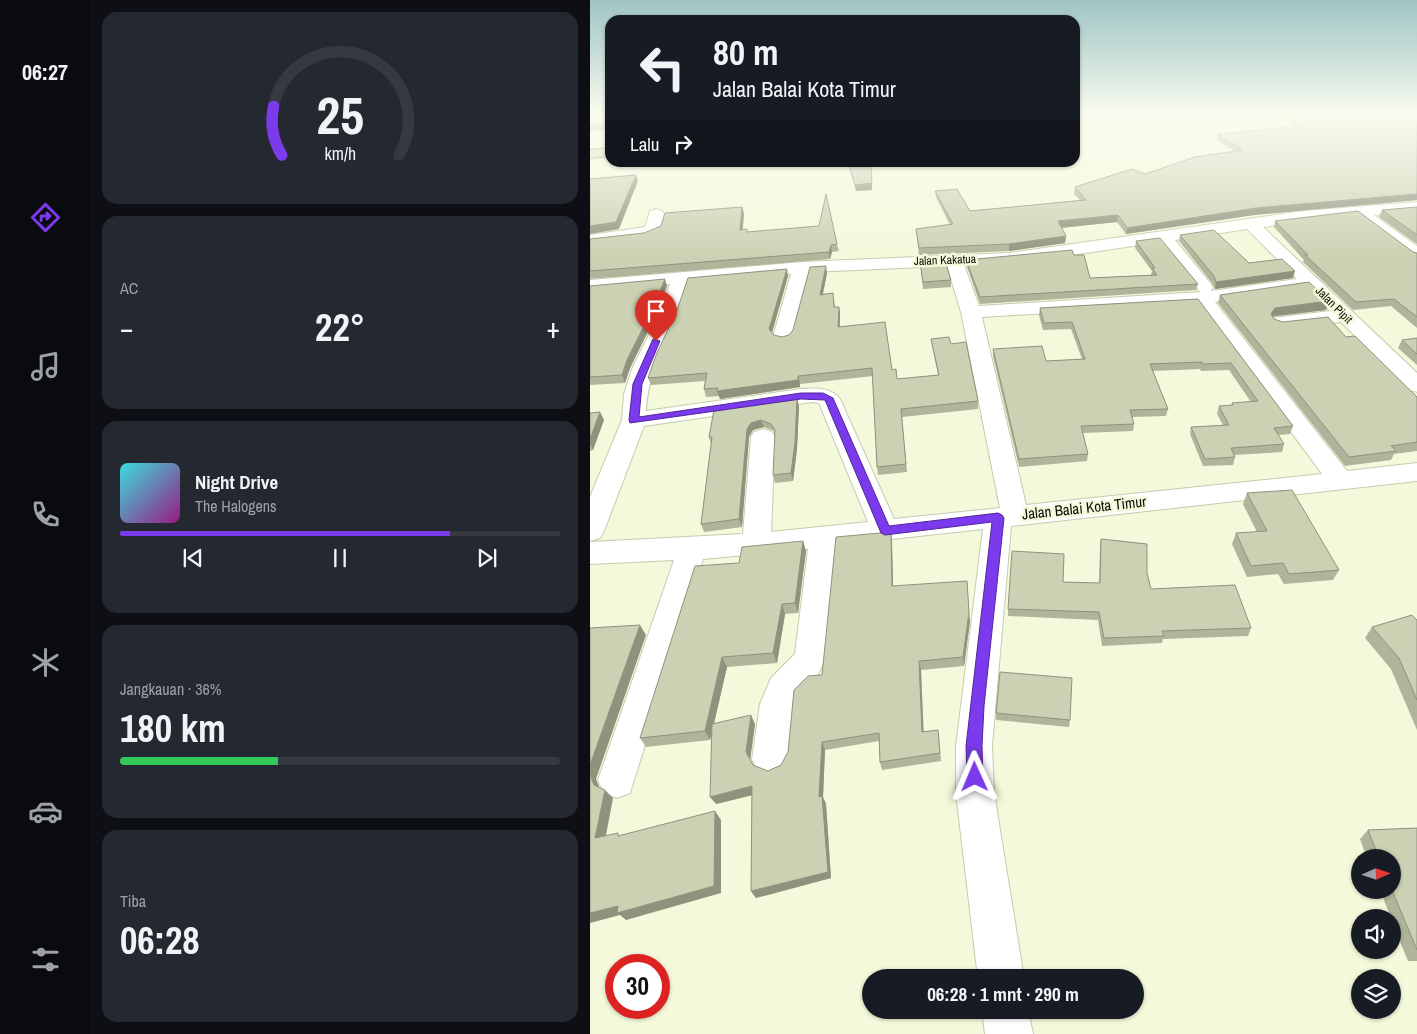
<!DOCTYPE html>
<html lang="id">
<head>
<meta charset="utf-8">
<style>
	body { margin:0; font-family:"Archivo Narrow",sans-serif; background:#242831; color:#f1f3f6; height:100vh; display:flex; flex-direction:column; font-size:19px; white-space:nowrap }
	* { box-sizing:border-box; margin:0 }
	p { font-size:16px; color:#9ea1a6 }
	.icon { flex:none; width:28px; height:28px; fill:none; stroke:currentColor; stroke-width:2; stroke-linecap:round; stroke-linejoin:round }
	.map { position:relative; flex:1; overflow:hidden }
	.panel { display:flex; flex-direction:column; gap:12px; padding:12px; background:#0d0f14; width:500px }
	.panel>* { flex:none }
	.banner { position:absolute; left:15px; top:15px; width:475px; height:152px; border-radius:15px; box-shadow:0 1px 4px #0004; background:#171b24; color:#f1f3f6; overflow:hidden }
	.needle { width:32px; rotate:87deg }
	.controls { position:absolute; left:761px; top:849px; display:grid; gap:10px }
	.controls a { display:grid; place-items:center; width:50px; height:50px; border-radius:50%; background:#171b24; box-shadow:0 1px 4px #0004; font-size:25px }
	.speed { position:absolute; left:15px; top:954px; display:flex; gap:10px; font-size:25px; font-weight:700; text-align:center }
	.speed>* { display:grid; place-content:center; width:65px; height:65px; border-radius:50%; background:#171b24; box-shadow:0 1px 4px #0004; line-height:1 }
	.speed .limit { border:8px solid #d22; background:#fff; color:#111 }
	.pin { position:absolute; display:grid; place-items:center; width:42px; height:42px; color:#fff; margin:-51px -21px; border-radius:50% 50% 50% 0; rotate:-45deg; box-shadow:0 0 5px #0007 }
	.pin .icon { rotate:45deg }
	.me { position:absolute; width:55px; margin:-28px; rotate:359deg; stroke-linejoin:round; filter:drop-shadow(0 0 4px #0008) }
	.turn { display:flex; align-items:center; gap:18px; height:105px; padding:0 25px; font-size:22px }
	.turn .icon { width:65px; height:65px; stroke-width:2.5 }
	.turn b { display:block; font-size:35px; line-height:42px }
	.then { display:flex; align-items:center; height:48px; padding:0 25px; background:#0003; gap:10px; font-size:19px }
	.big { font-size:38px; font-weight:700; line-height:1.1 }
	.panel .tile { flex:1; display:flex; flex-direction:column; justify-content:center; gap:8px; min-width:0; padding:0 18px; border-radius:15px; background:#242831 }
	.panel .dial { align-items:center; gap:0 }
	.dial svg { height:130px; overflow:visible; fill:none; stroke:#363941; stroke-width:7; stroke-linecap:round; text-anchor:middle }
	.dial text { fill:#f1f3f6; stroke:none }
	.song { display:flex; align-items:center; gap:15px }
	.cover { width:60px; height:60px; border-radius:8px; background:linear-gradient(135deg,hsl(180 70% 55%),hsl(310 70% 35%)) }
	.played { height:5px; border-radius:2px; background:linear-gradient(90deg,#7c3aed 75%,#363941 75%) }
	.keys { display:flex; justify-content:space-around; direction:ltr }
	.heat { display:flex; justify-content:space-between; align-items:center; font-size:28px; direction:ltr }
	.charge { height:8px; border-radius:4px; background:linear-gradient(90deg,#34c759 36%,#363941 0) }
	.trip { position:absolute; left:272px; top:969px; width:282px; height:50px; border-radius:25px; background:#171b24; box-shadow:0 1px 4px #0004; font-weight:700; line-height:50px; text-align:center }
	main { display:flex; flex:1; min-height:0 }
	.menu { display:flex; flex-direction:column; width:90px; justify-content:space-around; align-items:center; background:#090b0e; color:#9ea1a6 }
	.menu .icon { width:35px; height:35px }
	.menu .selected { color:#7c3aed }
	.menu b { font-size:22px; color:#f1f3f6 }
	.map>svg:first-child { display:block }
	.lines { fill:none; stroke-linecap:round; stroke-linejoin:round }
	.minor-casing { stroke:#c6cbae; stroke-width:2 }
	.major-casing { stroke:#7e8553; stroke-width:2 }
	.minor { fill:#fff; fill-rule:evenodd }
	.major { fill:#d6dcb1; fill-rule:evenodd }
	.wall { fill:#afb49a }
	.shaded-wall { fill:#8f927d }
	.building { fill:#ccd1b3; stroke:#8f927d }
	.route { fill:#7c3aed; stroke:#51269a }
	.labels { text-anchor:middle; stroke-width:5; stroke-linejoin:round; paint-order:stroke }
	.far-street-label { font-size:12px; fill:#0d0e05; stroke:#f4f9db }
	.street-label { font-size:15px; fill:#0d0e05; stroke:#f4f9db }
</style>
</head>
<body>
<main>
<nav class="menu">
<b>06:27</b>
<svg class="icon selected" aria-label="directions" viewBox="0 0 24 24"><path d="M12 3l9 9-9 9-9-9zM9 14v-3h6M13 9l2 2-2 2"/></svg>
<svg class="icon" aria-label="music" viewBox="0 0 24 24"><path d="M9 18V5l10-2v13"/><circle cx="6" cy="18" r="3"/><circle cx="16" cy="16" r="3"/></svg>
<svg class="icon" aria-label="phone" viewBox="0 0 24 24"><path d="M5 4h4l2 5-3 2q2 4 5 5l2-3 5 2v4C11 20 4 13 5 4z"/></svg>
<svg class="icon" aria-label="climate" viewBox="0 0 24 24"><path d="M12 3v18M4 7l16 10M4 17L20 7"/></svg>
<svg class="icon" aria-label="car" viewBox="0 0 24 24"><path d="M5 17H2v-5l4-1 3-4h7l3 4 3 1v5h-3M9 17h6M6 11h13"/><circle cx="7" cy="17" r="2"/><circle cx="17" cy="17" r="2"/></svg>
<svg class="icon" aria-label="filters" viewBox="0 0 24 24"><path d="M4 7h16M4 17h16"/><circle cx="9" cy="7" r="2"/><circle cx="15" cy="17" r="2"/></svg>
</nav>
<section class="panel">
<div class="tile dial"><svg viewBox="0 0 100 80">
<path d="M14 69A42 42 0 1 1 86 69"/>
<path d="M14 69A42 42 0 0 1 9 39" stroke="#7c3aed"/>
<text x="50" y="56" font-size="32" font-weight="700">25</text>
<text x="50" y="72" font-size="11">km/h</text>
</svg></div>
<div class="tile"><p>AC</p>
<div class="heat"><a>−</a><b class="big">22°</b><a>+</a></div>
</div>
<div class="tile">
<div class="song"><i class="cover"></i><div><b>Night Drive</b><p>The Halogens</p></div></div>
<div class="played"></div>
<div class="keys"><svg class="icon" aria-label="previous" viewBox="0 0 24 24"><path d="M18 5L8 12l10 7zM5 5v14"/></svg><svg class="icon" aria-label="pause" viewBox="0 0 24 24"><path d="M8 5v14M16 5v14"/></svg><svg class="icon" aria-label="next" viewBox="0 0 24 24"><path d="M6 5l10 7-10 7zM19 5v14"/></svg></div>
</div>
<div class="tile"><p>Jangkauan · 36%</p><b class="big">180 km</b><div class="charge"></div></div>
<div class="tile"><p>Tiba</p><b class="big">06:28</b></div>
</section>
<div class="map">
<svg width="827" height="1034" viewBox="0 0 827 1034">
	<rect width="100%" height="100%" fill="#f4f9db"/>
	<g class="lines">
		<!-- minor casing -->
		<g class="minor-casing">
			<path id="minor" d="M827 202V212L784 215 827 246V259L821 258 766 216 713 221 673 227 827 373V392L819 390 751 322 690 328 683 326 680 322 683 318 740 311 717 288 625 302 757 471 827 463V481L421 526 402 746 404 793 434 978H388L366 793V746L393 529 247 545 237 656 227 676 206 698 203 713 200 759 194 771 181 777 168 771 162 759 170 704 181 678 205 654 218 549 113 559 40 793 27 798 14 793 8 780 84 560 0 564V542L153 534 161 437 164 432 173 429 182 432 185 437 181 532 278 522 229 403 222 402 54 426 14 531 10 538 0 541V497L32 420 34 394 42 369 69 314 80 284 0 292V280L212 262 419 253 713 211ZM657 229 707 279 621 291 623 288 621 284 585 240ZM570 242 610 292 389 306 374 265 455 259ZM357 266 371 312 410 508 304 519 250 399C242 387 224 388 211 389L56 411C57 376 74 347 88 316 92 305 95 294 99 283L201 274 183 337 186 341 193 343 200 341 203 337 220 272ZM607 304 732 474 436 505 392 317Z
				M66 209 72 211 74 214 68 233 56 238 0 245V235L55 227 60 211Z
				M392 1010H438L443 1034H395Z"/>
		</g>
		<!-- major casing -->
		<g class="major-casing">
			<path id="major" d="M20 148V156L0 158V150Z"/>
		</g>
		<!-- minor -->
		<use href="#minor" class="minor"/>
		<!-- major -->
		<use href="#major" class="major"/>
	</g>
	<!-- wall -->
	<path class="wall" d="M689 115H827V200L664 215 536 234 527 222 472 228 476 236 475 243 419 251 329 255 326 229 360 225 346 197 345 191 380 211 490 200 484 194 485 187 555 174 644 151 627 140 628 134 705 127 689 116Z
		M258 162H281L282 190 266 191Z
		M152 207 154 214 152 230 158 232 247 244 249 251 242 252 240 259 0 279V239L54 233Z
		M827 207V244L789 217 792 210Z
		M685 221 827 253V328L801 306 763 310 713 262 714 260 684 227Z
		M590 235 659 263 703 278 625 289 622 283 589 241Z
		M546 241 608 284 606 290 390 304 377 267 376 260 484 255 500 278 561 275 562 271 545 248Z
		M330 262 361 280V287L333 289Z
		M237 273 233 294 243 293 245 307H249L250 314V326L302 370 307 379 348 375 342 346 341 339 361 344 388 401V409L312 417 317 472 288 475 287 467 283 376 210 384V387L130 399 129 396 116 397 114 389 115 381 61 385 58 378 198 276 182 333 184 335 192 337 199 335 203 330Z
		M0 286H77L67 313 40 368 35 383 0 385Z
		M630 295 736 310 682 317 684 319 693 322 756 337 827 397V451L804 454 801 460 755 466 628 303Z
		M608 299 703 426 700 434 688 435 694 444 692 452 644 455 645 457 643 465 613 466 600 434 601 427 633 425 627 414 629 406H641L642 403 661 402 639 370 611 371 610 369 563 371 578 409 576 416 542 417 544 424 543 431 493 433 498 454 497 461 429 467 403 356V349L456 361 492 359 481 329 453 330 449 315 450 308Z
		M827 338V365L808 348 812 340Z
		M209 406 207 449 203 481 185 483 183 475 185 433 184 431 174 427 163 430 159 437 152 527 114 532 111 524 121 444 119 437Z
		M0 413 14 420 3 450 0 451Z
		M657 493 749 570 743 580 694 584 688 574 657 577 642 544 646 533 667 532 653 504Z
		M301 532 302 541 303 586 380 621 374 666 331 670 333 732 348 730 351 761 292 770 290 762 289 741 235 750 233 797 236 804 241 878 166 898 161 891 162 795 126 804 121 736 120 740 56 747 50 738 149 563 213 541 216 551 208 613 195 614 187 663 137 667 124 724H165L160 760 163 765 178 771 191 765 198 752 232 675Z
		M511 539 557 573 561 589 661 628 658 636 573 639 572 643 512 646 508 620 418 616V609L473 582 509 583 510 547Z
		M827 620V730L801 669 775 638 782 627Z
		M406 713 480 720 479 727 406 720Z
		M827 828V961H818L802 922V918H801L790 890H802V858H777L770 839 778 830Z"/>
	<!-- shaded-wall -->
	<path class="shaded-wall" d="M20 124V130L0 131V125Z
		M281 162 282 190 266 191 265 185Z
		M46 175 48 181 29 229 0 234V226Z
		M827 194V200L664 215 536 234 537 228 666 208Z
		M152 207 154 214 152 237 150 230Z
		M528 215 527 222 468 228V221Z
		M476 236 475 243 419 251V244Z
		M241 245 242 252 240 259 239 252Z
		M236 266 237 273 231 302 230 295Z
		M197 269 198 276 181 336 179 329Z
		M705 271 703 278 625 289 626 282Z
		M75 279 77 286 67 313 40 368 35 383 32 375 37 360Z
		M739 301 736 310 683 316 678 322 681 314 685 308Z
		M249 307 250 314 249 334 248 327Z
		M208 376 210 384V387L130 399 127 391Z
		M207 398 209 406 207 449 203 481 201 473Z
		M10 412 14 420 3 450 0 444V439Z
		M171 420 174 427 163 430 159 437 152 527 149 519 157 429 161 423Z
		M301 532 302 541 303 595 302 586Z
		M213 541 216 551 208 613 205 603Z
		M192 604 195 614 187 663 183 653Z
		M379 612 380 621 374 666 373 657Z
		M50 625 56 635 6 779 12 794 4 785 0 775V765Z
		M132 657 137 667 120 740 115 731Z
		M329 661 331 670 334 740 332 732Z
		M161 715 165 724 160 760 156 752Z
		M232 742 235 750 233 797 236 804 241 878 166 898 161 891 229 797Z
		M162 786 167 794 126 804 120 797Z
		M15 790 23 798 14 846 5 838Z
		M125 811 131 820V893L36 920 30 915 0 923V913Z"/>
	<!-- building -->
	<path class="building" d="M0 115H20V124L0 125Z
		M697 115H827V194L666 208 537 228 528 215 468 221 476 236 419 244 329 248 326 229 363 224 345 191 367 189 380 211 496 200 485 187 542 169 555 174 605 157 652 150 628 134 713 126Z
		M258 162H281L282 183 265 185Z
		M46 175 26 222 0 226V179Z
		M236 194 247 244 241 245 239 252 0 271V239L54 233 71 226 75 213 152 207 150 230 157 229V232L229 226Z
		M827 207V235L792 210Z
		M768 211 823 252 827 253V317L804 299 766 302 715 255H718L685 221Z
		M624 230 659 263 692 259 705 271 626 282 624 276 590 235Z
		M570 238 608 284 390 297 376 260 482 250 484 255H494L500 278 567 275 562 268H565L546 241Z
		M355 261 361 280 333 282 330 262Z
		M236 266 230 295 243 293 244 307H249L248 327 295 322 302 370 306 369 307 379 349 375 341 339 359 337 361 344 376 342 388 401 311 409 316 464 287 467 282 368 208 376V380L127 391 128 388 114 389 117 373 58 378 66 355 87 310 98 278 197 269 179 329 184 335 192 337 199 335 203 330 220 267Z
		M75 279 64 306 37 360 32 375 0 377V286Z
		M719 282 739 301 685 308 681 314 684 319 693 322 738 317 756 337 765 336 827 397V442L801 446 806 451 759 457 630 295Z
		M608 299 703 426 684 428 694 444 641 448 645 457 615 459 601 427 639 425 629 406 643 405 642 403 668 401 641 363 613 364 612 362 560 364 578 409 540 410 544 424 491 426 498 454 429 459 403 349 452 346 456 361 495 359 482 322 454 323 450 308Z
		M827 338V354L812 340Z
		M207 398 205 442 201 473 183 475 185 430 181 424 171 420 161 423 157 429 149 519 111 524 122 437H119L124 410Z
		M10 412 0 439V413Z
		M702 490 749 570 699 574 693 563 661 566 646 533 677 531 657 493Z
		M301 532 302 586 377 581 379 612 373 657 329 661 332 732 348 730 350 753 290 762 289 733 232 742 229 797 232 796 238 872 161 891 162 786 120 797 122 724 161 715 156 752 163 765 178 771 191 765 198 752 204 690 218 676 232 675 246 537Z
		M511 539 557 544V573L561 589 645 585 661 628 572 631 574 636 514 638 509 612 418 609 422 551 474 554 473 582 510 583Z
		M213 541 205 603 192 604 183 653 132 657 115 731 50 738 105 566 149 563 152 547Z
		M822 615 827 620V700L809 658 782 627Z
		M50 625 0 765V628Z
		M410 672 482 678 480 720 406 713Z
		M0 775 4 785 15 790 5 838 28 833V836L125 811 124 886 27 913 28 906 0 913Z
		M827 828V950L802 890V858H789L778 830Z"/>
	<!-- sky -->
	<linearGradient id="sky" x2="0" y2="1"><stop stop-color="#9ec4c4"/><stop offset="0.44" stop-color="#fafcef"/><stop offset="1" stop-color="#fafcef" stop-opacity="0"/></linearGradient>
	<rect width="827" height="260" fill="url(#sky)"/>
	<!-- route -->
	<path class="route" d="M63 339 70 341 52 384 49 417 211 393H233L243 398 299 526 408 513 412 515 414 518 394 706 392 746 393 777 390 783 385 785 379 783 377 777 376 746 402 522 295 535 291 533 235 400 211 399 40 423 39 420 43 384Z"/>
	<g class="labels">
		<!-- far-street labels -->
		<g class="far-street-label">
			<text transform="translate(355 260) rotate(-2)" y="4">Jalan Kakatua</text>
			<text transform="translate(744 305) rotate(45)" y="4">Jalan Pipit</text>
		</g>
		<!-- street labels -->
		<g class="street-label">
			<text transform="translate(494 508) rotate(-6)" y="5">Jalan Balai Kota Timur</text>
		</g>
	</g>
</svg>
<div class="controls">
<a><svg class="needle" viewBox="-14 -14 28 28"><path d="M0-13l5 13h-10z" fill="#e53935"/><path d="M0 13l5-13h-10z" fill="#9ea1a6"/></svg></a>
<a><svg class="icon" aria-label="sound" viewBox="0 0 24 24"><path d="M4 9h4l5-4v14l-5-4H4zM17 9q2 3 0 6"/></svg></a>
<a><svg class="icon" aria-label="layers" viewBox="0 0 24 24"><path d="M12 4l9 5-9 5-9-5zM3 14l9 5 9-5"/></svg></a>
</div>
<div class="speed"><div class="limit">30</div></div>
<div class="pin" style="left:66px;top:341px;background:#d93025"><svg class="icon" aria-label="arrive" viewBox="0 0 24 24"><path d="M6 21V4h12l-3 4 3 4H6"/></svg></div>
<svg class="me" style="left:385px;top:777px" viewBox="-20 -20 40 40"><path d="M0-17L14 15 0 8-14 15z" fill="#7c3aed" stroke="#fff" stroke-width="4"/></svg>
<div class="trip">06:28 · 1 mnt · 290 m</div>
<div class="banner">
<div class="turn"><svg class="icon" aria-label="left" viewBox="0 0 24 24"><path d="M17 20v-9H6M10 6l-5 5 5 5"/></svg><div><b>80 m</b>Jalan Balai Kota Timur</div></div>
<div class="then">Lalu<svg class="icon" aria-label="right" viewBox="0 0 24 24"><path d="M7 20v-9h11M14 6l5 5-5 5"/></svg></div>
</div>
</div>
</main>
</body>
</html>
